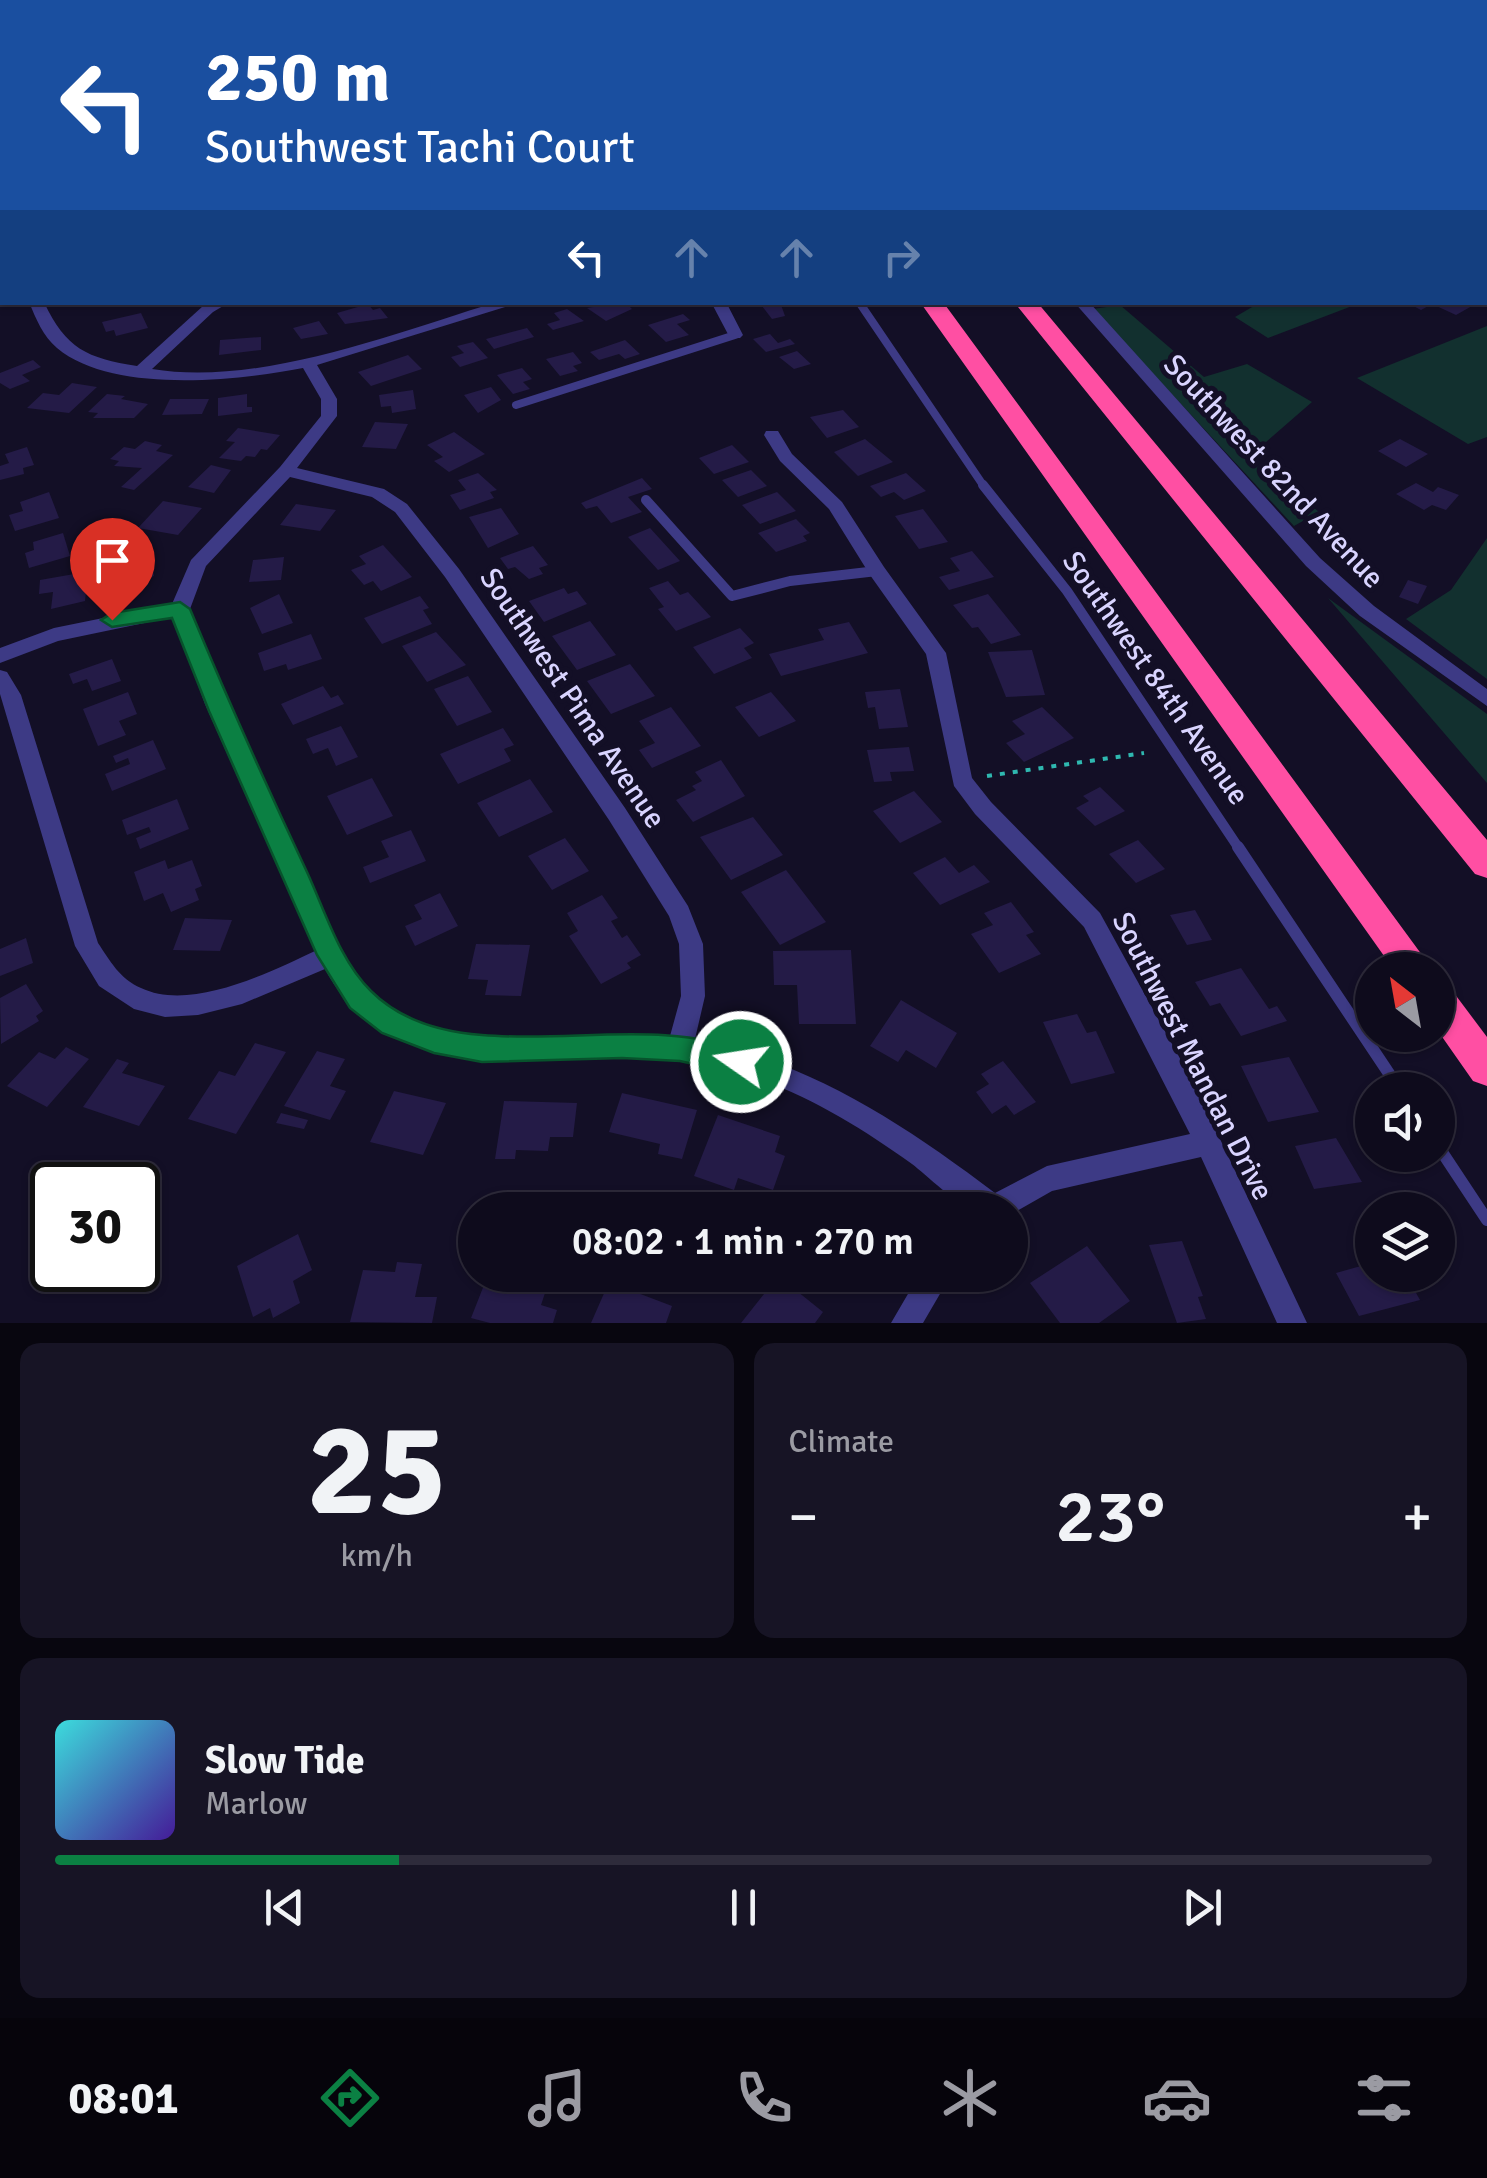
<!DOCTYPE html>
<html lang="en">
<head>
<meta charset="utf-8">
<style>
	body { margin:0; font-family:Signika,sans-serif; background:#171425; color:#f1f3f6; height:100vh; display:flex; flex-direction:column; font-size:38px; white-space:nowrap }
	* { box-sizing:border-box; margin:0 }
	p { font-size:32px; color:#9b9ba3 }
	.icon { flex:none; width:55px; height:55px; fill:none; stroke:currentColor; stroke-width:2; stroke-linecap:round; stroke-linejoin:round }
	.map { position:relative; height:1323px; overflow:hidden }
	.panel { display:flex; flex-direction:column; gap:20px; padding:20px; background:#08060f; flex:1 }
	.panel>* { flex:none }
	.guide { position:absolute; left:0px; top:0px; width:1488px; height:305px; box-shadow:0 2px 8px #0004,0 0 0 2px #2e2b3b; background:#1a4fa0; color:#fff; overflow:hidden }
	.needle { width:65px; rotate:329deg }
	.controls { position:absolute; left:1355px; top:952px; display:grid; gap:20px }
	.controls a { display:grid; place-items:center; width:100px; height:100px; border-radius:50%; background:#0e0b1c; box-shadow:0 2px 8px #0004,0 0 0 2px #2e2b3b; font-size:50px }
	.speed { position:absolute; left:30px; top:1162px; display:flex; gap:20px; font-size:50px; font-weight:700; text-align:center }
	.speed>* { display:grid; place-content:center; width:130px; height:130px; border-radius:50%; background:#0e0b1c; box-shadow:0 2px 8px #0004,0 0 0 2px #2e2b3b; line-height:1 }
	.speed .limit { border:5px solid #111; border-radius:15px; background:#fff; color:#111 }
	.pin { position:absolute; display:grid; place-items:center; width:85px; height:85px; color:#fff; margin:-102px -42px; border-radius:50% 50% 50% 0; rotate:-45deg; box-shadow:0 0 10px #0007 }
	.pin .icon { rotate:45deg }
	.me { position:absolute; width:110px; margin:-55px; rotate:283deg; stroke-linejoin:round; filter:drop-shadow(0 0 8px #0008) }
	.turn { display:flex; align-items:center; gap:35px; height:210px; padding:0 40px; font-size:45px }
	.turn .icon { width:130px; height:130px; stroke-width:2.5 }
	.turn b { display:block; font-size:70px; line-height:85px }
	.lanes { display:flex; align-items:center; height:95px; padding:0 40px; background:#0003; justify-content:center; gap:50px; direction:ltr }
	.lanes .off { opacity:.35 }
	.big { font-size:75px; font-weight:600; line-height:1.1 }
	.panel .card { flex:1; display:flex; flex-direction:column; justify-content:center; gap:15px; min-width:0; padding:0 35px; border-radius:20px; background:#171425 }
	.panel .dial { align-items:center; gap:0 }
	.dial b { font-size:130px; line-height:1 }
	.song { display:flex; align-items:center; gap:30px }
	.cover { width:120px; height:120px; border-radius:15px; background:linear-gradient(135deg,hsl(180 70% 55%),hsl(260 70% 35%)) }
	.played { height:10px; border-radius:5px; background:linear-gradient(90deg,#0b8043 25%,#2e2b3b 25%) }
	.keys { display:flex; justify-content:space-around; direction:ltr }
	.heat { display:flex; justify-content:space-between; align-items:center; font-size:55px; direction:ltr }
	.panel .tiles { flex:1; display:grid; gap:20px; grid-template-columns:1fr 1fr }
	.card:last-child { grid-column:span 2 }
	.trip { position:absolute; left:458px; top:1192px; width:570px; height:100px; border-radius:50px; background:#0e0b1c; box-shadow:0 2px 8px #0004,0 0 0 2px #2e2b3b; font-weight:600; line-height:100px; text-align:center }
	.tab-bar { display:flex; height:160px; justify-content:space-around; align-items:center; background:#06040b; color:#9b9ba3 }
	.tab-bar .icon { width:70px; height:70px }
	.tab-bar .on { color:#0b8043 }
	.tab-bar b { font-size:45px; color:#f1f3f6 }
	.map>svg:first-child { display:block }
	.green { fill:#12302f }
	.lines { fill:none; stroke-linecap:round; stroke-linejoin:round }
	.stream { stroke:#0a1f44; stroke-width:4 }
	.building { fill:#241b47 }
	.path-far1 { stroke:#2fb8b0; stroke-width:2.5; stroke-dasharray:2.5 4; stroke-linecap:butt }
	.path { stroke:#2fb8b0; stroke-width:4; stroke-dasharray:5 8; stroke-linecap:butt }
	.lane-far2 { stroke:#3d3a85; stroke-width:8 }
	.lane-far1 { stroke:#3d3a85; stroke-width:10 }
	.lane { stroke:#3d3a85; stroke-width:12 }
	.street { fill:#3d3a85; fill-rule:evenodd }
	.highway { fill:#ff4fa3; fill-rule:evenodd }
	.route { fill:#0b8043; stroke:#07532c; stroke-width:2.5 }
	.labels { text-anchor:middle; stroke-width:10; stroke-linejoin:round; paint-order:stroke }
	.street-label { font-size:30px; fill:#d9d4ff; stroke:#130f26 }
</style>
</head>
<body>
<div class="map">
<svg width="1487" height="1323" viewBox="0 0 1487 1323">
	<rect width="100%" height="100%" fill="#130f26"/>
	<!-- green -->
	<path class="green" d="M806 0H1158L1162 2H808Z
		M1259 303V302L1360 303 1268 338 1235 317Z
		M1120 305 1204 377 1247 364 1312 402 1250 456 1319 512 1294 526 1093 309Z
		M1487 326V437L1468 444 1357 378Z
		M1487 538V679L1406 619 1451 590Z
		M1328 598 1487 714V783Z"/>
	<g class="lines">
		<!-- stream -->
		<path class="stream" d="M1285 0 1290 2
			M177 2 184 0"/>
	</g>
	<!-- building -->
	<path class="building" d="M625 302 632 309 606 321 587 308Z
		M759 302H780L785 316 772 319Z
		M1406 302H1466L1472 306 1456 315 1432 304 1421 310Z
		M368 304 373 310 380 308 388 318 345 324 337 313Z
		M567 309 584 321 553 330 547 324 560 320 554 313Z
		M141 313 148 328 116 336 114 330 106 332 102 322Z
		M683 314 690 320 677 324 689 335 666 342 648 325Z
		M319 321 328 334 301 339 293 328Z
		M527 328 534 337 494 349 486 339Z
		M770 334 778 343 790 339 795 344 766 352 753 339Z
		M261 337V350L219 355 220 340Z
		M625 340 640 354 625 359 619 354 599 360 590 352Z
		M473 342 488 358 460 367 451 357 464 353 457 346Z
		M797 351 811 364 794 369 779 357Z
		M573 352 582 363 573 366 578 371 560 376 546 359Z
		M408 355 422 369 371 386 358 372Z
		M33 360 41 367 22 375 30 381 10 389 0 383V373Z
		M522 368 532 379 523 382 530 389 513 394 497 375Z
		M72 383 97 387 69 413 27 408 43 393 59 395Z
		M491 387 501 400 478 413 464 395Z
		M413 390 416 409 392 413 391 406 381 407 379 395Z
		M107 394 125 396 121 399 148 404 134 418H93L98 413 88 412Z
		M247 394V407H252V412L218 416V398Z
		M170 399H209L202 414 162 415Z
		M843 410 859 427 827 438 810 417Z
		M375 422 408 424 396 449 362 447Z
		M238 428 280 435 267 450 261 449 255 457 246 456 241 461 219 458 235 442 226 441Z
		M454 432 485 454 449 472 434 461 443 457 427 445Z
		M865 439 893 462 858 476 834 452Z
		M1400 439 1428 454 1406 467 1378 451Z
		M145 441 162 445 156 451 173 455 134 490 121 487 142 468 114 466 119 461 110 459 124 447 135 449Z
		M732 445 749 462 714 474 699 458Z
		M27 447 34 465 23 468 24 474 0 480V466L9 463 5 454Z
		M211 465 231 470 214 493 188 487Z
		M751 470 767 486 738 497 722 480Z
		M478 473 497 490 490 492 494 498 460 510 450 495 466 490 458 480Z
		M906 473 926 491 904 500 894 492 881 497 870 486Z
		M642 478 652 489 628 497 642 512 611 523 597 506 586 509 581 503Z
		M1416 483 1433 492 1438 487 1459 495 1446 510 1432 505 1424 510 1396 494Z
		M49 492 59 518 15 531 9 515 23 511 20 502Z
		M777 492 796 511 760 524 742 505Z
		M163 501 202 508 178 535 138 528Z
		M296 504 336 510 320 531 280 525Z
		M501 508 519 534 488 548 469 517Z
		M923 509 948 542 919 549 895 516Z
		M796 519 810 533 803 536 807 541 776 552 758 533Z
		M650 528 680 561 658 570 628 537Z
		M63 533 70 556 29 568 25 553 34 550 33 542Z
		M383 545 412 577 381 591 373 581 364 585 351 570 366 564 359 556Z
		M533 546 548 565 539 568 543 574 529 579 515 567 508 569 500 558Z
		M972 551 994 577 949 590 939 577 960 571 950 558Z
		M150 555 154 576 114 590 110 565Z
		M284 557 281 580 249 582 253 560Z
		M80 573V584L87 583 85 601 51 609 53 592 39 594 40 580Z
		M1408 580 1427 586 1418 604 1399 597Z
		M668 581 680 595 688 592 711 617 676 631 658 609 664 607 649 588Z
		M564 588 568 594 577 591 587 604 544 622 529 601Z
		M279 594 293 623 262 634 250 608Z
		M988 594 1021 635 991 644 978 627 972 628 953 605Z
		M420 596 429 608 423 610 432 624 382 644 364 618Z
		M590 621 616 655 577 670 552 636Z
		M849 622 868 653 781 676 769 654 824 640 818 629Z
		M740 628 754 643 744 648 752 658 714 674 693 647Z
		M436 632 466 665 427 682 402 646Z
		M311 634 322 659 288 670 286 664 264 671 258 653Z
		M1032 650 1045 695 1006 697 988 652Z
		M112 659 121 681 92 691 87 679 73 684 69 674Z
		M630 664 655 696 611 714 587 681Z
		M468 676 492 712 457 726 434 689Z
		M323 686 331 698 338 695 344 704 293 725 281 704Z
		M900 689 908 727 879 729 875 707 868 708 865 692Z
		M128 692 137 714 119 721 126 735 98 746 83 709Z
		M771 692 796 721 759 737 735 707Z
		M671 707 701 746 652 768 639 750 655 743 639 721Z
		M1042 707 1074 738 1024 762 1006 743 1025 734 1012 721Z
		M341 726 358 757 336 766 328 748 313 754 306 739Z
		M503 728 514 745 504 749 511 761 458 784 440 754Z
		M153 740 166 769 112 791 105 774 130 764 128 758 116 763 113 756Z
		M909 747 914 771 890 772 892 781 874 782 867 750Z
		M721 760 745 796 693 822 676 800 696 790 692 786 702 781 695 772Z
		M372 778 393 816 347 835 327 796Z
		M530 779 553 812 499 837 477 803Z
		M1100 787 1125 811 1095 826 1076 808 1089 801 1083 796Z
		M914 791 942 822 900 843 873 811Z
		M177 799 189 829 140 849 136 838 151 832 149 827 127 835 122 820Z
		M753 817 783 855 731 880 700 837Z
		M411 830 426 861 370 883 363 867 389 857 381 841Z
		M565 838 589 871 552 890 528 856Z
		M1138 840 1165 869 1136 883 1109 854Z
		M945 857 959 873 974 865 990 882 940 905 913 873Z
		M165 860 168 869 192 860 202 886 195 889 199 900 171 912 163 893 144 901 134 872Z
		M786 870 826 922 780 945 741 892Z
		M440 893 458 926 415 946 405 926 422 919 414 905Z
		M602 895 618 918 611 921 622 938 627 935 641 955 627 963 631 968 601 984 569 936 578 931 567 913Z
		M1011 902 1034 932 1026 935 1041 954 999 973 971 934 993 925 984 913Z
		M1195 910 1212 940 1187 945 1170 915Z
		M185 918 232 920 220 951 173 950Z
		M26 938 33 963 0 976V949Z
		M476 944 530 945 521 996 485 995 488 980 468 979Z
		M851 950 856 1024H799L797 985H774L773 951Z
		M1241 968 1269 1009 1277 1006 1287 1021 1241 1036 1220 1003 1210 1006 1195 982Z
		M26 984 43 1011 36 1016 39 1021 1 1044 0 998Z
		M901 1000 957 1033 936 1068 906 1050 898 1062 870 1046Z
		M1077 1014 1087 1033 1096 1031 1115 1073 1071 1084 1043 1022Z
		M255 1043 286 1052 236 1134 188 1119 219 1071 235 1076Z
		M66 1047 89 1059 47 1107 7 1086 39 1052 55 1059Z
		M317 1051 345 1059 330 1086 346 1091 330 1120 284 1106Z
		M1289 1057 1319 1112 1268 1122 1241 1066Z
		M117 1059 129 1063 122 1073 165 1086 139 1126 83 1107Z
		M1003 1061 1036 1102 1014 1115 1006 1105 992 1114 976 1092 989 1084 981 1074Z
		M394 1091 446 1103 423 1155 370 1142Z
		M622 1093 697 1110 682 1159 658 1154 660 1144 609 1132Z
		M504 1101 577 1103 573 1137H550L548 1151 516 1150 515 1159H495Z
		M281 1113 308 1120 304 1129 276 1123Z
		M718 1115 780 1136 775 1152 785 1156 773 1190 738 1178 734 1190 694 1176Z
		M1336 1138 1362 1182 1314 1189 1295 1146Z
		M298 1234 312 1270 293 1281 300 1303 273 1318 270 1308 253 1317 237 1266Z
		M1182 1241 1203 1296 1198 1297 1206 1319 1177 1323 1149 1245Z
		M52 1244V1270H114L110 1286 73 1287 79 1274H41Z
		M1087 1246 1130 1301 1099 1323H1060L1030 1283Z
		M1372 1250V1275H1406L1420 1300 1359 1316 1336 1273 1368 1264 1361 1253Z
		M397 1262 422 1264 415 1297H437L432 1323 350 1322 363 1270 395 1272Z
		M488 1275H516L548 1284 541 1305 557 1310 553 1323H490L471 1318Z
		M769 1275H777L823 1312 815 1323H741L768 1289 762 1284Z
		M609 1282 672 1306 666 1323H591Z"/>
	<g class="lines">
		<!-- path-far1 -->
		<path class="path-far1" d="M165 2 173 0"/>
		<!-- path -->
		<path class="path" d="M987 776 1144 753"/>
		<!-- lane-far2 -->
		<path class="lane-far2" d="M859 302 985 488
			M516 405 735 335"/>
		<!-- lane-far1 -->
		<path class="lane-far1" d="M983 485 1067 591 1240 850
			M646 500 732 596 790 581 877 571"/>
		<!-- lane -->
		<path class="lane" d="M1238 847 1400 1090
			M1438 1146 1487 1220"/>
		<!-- street -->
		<path class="street" d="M466 0H479L480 2H468Z
			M1393 0H1406L1407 2H1395Z
			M1485 54H1487V61H1485Z
			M2 130V138L0 139V131Z
			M0 219 2 220V232H0Z
			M29 302H44C66 349 87 358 137 366L203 306 230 302 213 312 152 369C259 387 395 333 497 302H521L317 365 337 399V416L297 468 384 489 407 504 459 569 625 808 688 906 703 944 705 996 695 1039C809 1062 904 1124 995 1193L1047 1166 1190 1134 1084 927 975 814 954 786 926 654 870 575 829 509 780 461 764 435 766 431H778L792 454 842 502 884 567 946 653 972 778 991 802 1100 913 1194 1084 1307 1323H1277L1201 1157 1052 1191 1010 1215V1210C999 1210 982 1213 972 1210 959 1206 925 1174 912 1164 855 1123 792 1085 723 1068 696 1062 668 1057 641 1056 530 1055 389 1089 325 969L242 1004 198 1015 165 1017 134 1009 99 986 75 946 0 694V670L7 672 21 695 98 943C110 961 120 979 141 988 191 1012 270 972 315 951L205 704 173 617 58 641 0 663V648L54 628 172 604 191 560 280 467 321 416V399L303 368C236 381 112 394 57 348 43 336 36 319 29 302ZM290 477 372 497 395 512 445 577 609 820 669 916 679 944 681 996 670 1036C591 1029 506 1051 428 1028 401 1020 377 1003 360 981 332 946 319 901 300 860 262 776 219 696 190 609L206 566Z
			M711 302H726L743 335 740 338H730Z
			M1074 302H1089L1320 558 1374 606 1487 689V706L1360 616 1306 566Z
			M919 1275H951L923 1323H891Z"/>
		<!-- highway -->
		<path class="highway" d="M679 0H696L698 2H681Z
			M704 0H720L722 2H706Z
			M766 0H782L784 2H768Z
			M920 302H943L1433 970H1394Z
			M1014 302H1037L1487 840V878L1475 874Z
			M1438 985 1451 989 1487 1037V1086L1473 1081 1438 1031Z"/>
	</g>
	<!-- route -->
	<path class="route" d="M180 602 190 609C227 698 266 785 307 872 325 911 340 961 371 991 400 1020 442 1032 482 1035 573 1043 662 1019 752 1053L756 1062 752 1071 741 1075 680 1061 622 1058 482 1062 434 1053 382 1033 350 1008 317 955 209 711 172 618 112 627 101 620 112 613Z"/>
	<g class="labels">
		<!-- street labels -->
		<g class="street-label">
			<text transform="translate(1274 471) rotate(47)" y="10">Southwest 82nd Avenue</text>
			<text transform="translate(1156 678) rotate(55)" y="10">Southwest 84th Avenue</text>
			<text transform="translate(573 698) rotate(56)" y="10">Southwest Pima Avenue</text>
			<text transform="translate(1193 1056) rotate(63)" y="10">Southwest Mandan Drive</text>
		</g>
	</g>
</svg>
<div class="controls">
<a><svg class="needle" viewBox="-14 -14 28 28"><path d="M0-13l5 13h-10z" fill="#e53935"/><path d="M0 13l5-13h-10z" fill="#9b9ba3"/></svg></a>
<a><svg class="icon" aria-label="sound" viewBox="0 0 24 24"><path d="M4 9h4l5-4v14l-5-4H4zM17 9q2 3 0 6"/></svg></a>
<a><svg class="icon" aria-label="layers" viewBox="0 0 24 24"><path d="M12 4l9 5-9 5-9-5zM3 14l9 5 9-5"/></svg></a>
</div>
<div class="speed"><div class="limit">30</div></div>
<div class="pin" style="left:112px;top:620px;background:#d93025"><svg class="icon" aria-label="arrive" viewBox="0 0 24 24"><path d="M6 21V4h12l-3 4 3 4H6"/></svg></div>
<svg class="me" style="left:741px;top:1062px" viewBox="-20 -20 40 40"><circle r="17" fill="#0b8043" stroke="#fff" stroke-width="3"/><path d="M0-11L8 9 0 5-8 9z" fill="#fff"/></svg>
<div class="trip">08:02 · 1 min · 270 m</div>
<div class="guide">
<div class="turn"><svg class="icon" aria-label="left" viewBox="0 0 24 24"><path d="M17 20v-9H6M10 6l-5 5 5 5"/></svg><div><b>250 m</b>Southwest Tachi Court</div></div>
<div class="lanes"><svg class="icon" aria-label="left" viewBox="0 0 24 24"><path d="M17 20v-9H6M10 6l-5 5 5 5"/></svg><svg class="icon off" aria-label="ahead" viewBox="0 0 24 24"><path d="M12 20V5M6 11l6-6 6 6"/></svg><svg class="icon off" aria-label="ahead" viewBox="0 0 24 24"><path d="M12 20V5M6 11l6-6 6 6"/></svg><svg class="icon off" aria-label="right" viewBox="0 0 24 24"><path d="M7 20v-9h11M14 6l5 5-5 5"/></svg></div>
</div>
</div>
<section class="panel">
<div class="tiles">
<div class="card dial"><b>25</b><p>km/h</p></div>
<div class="card"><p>Climate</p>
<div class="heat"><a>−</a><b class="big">23°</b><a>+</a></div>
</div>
<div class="card">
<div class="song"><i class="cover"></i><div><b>Slow Tide</b><p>Marlow</p></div></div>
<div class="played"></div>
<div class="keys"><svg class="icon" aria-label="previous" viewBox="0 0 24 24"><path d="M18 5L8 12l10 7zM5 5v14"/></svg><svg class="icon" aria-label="pause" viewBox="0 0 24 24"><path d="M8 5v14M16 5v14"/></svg><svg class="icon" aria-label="next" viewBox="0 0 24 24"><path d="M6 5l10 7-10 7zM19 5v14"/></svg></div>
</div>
</div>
</section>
<nav class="tab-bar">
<b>08:01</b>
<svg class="icon on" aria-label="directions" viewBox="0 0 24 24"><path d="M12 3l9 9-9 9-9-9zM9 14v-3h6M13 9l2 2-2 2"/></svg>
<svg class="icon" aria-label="music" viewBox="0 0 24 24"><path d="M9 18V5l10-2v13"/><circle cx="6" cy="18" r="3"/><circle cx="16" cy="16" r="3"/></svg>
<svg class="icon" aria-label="phone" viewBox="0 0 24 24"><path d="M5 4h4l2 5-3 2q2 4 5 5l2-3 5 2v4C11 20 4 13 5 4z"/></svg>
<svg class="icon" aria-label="climate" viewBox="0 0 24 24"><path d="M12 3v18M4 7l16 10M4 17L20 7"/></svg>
<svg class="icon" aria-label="car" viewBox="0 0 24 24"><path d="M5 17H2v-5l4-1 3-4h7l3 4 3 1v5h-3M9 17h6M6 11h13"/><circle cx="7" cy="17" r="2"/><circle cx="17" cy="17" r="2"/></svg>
<svg class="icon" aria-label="filters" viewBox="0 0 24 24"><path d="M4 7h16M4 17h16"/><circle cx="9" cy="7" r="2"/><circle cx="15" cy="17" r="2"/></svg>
</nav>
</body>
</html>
